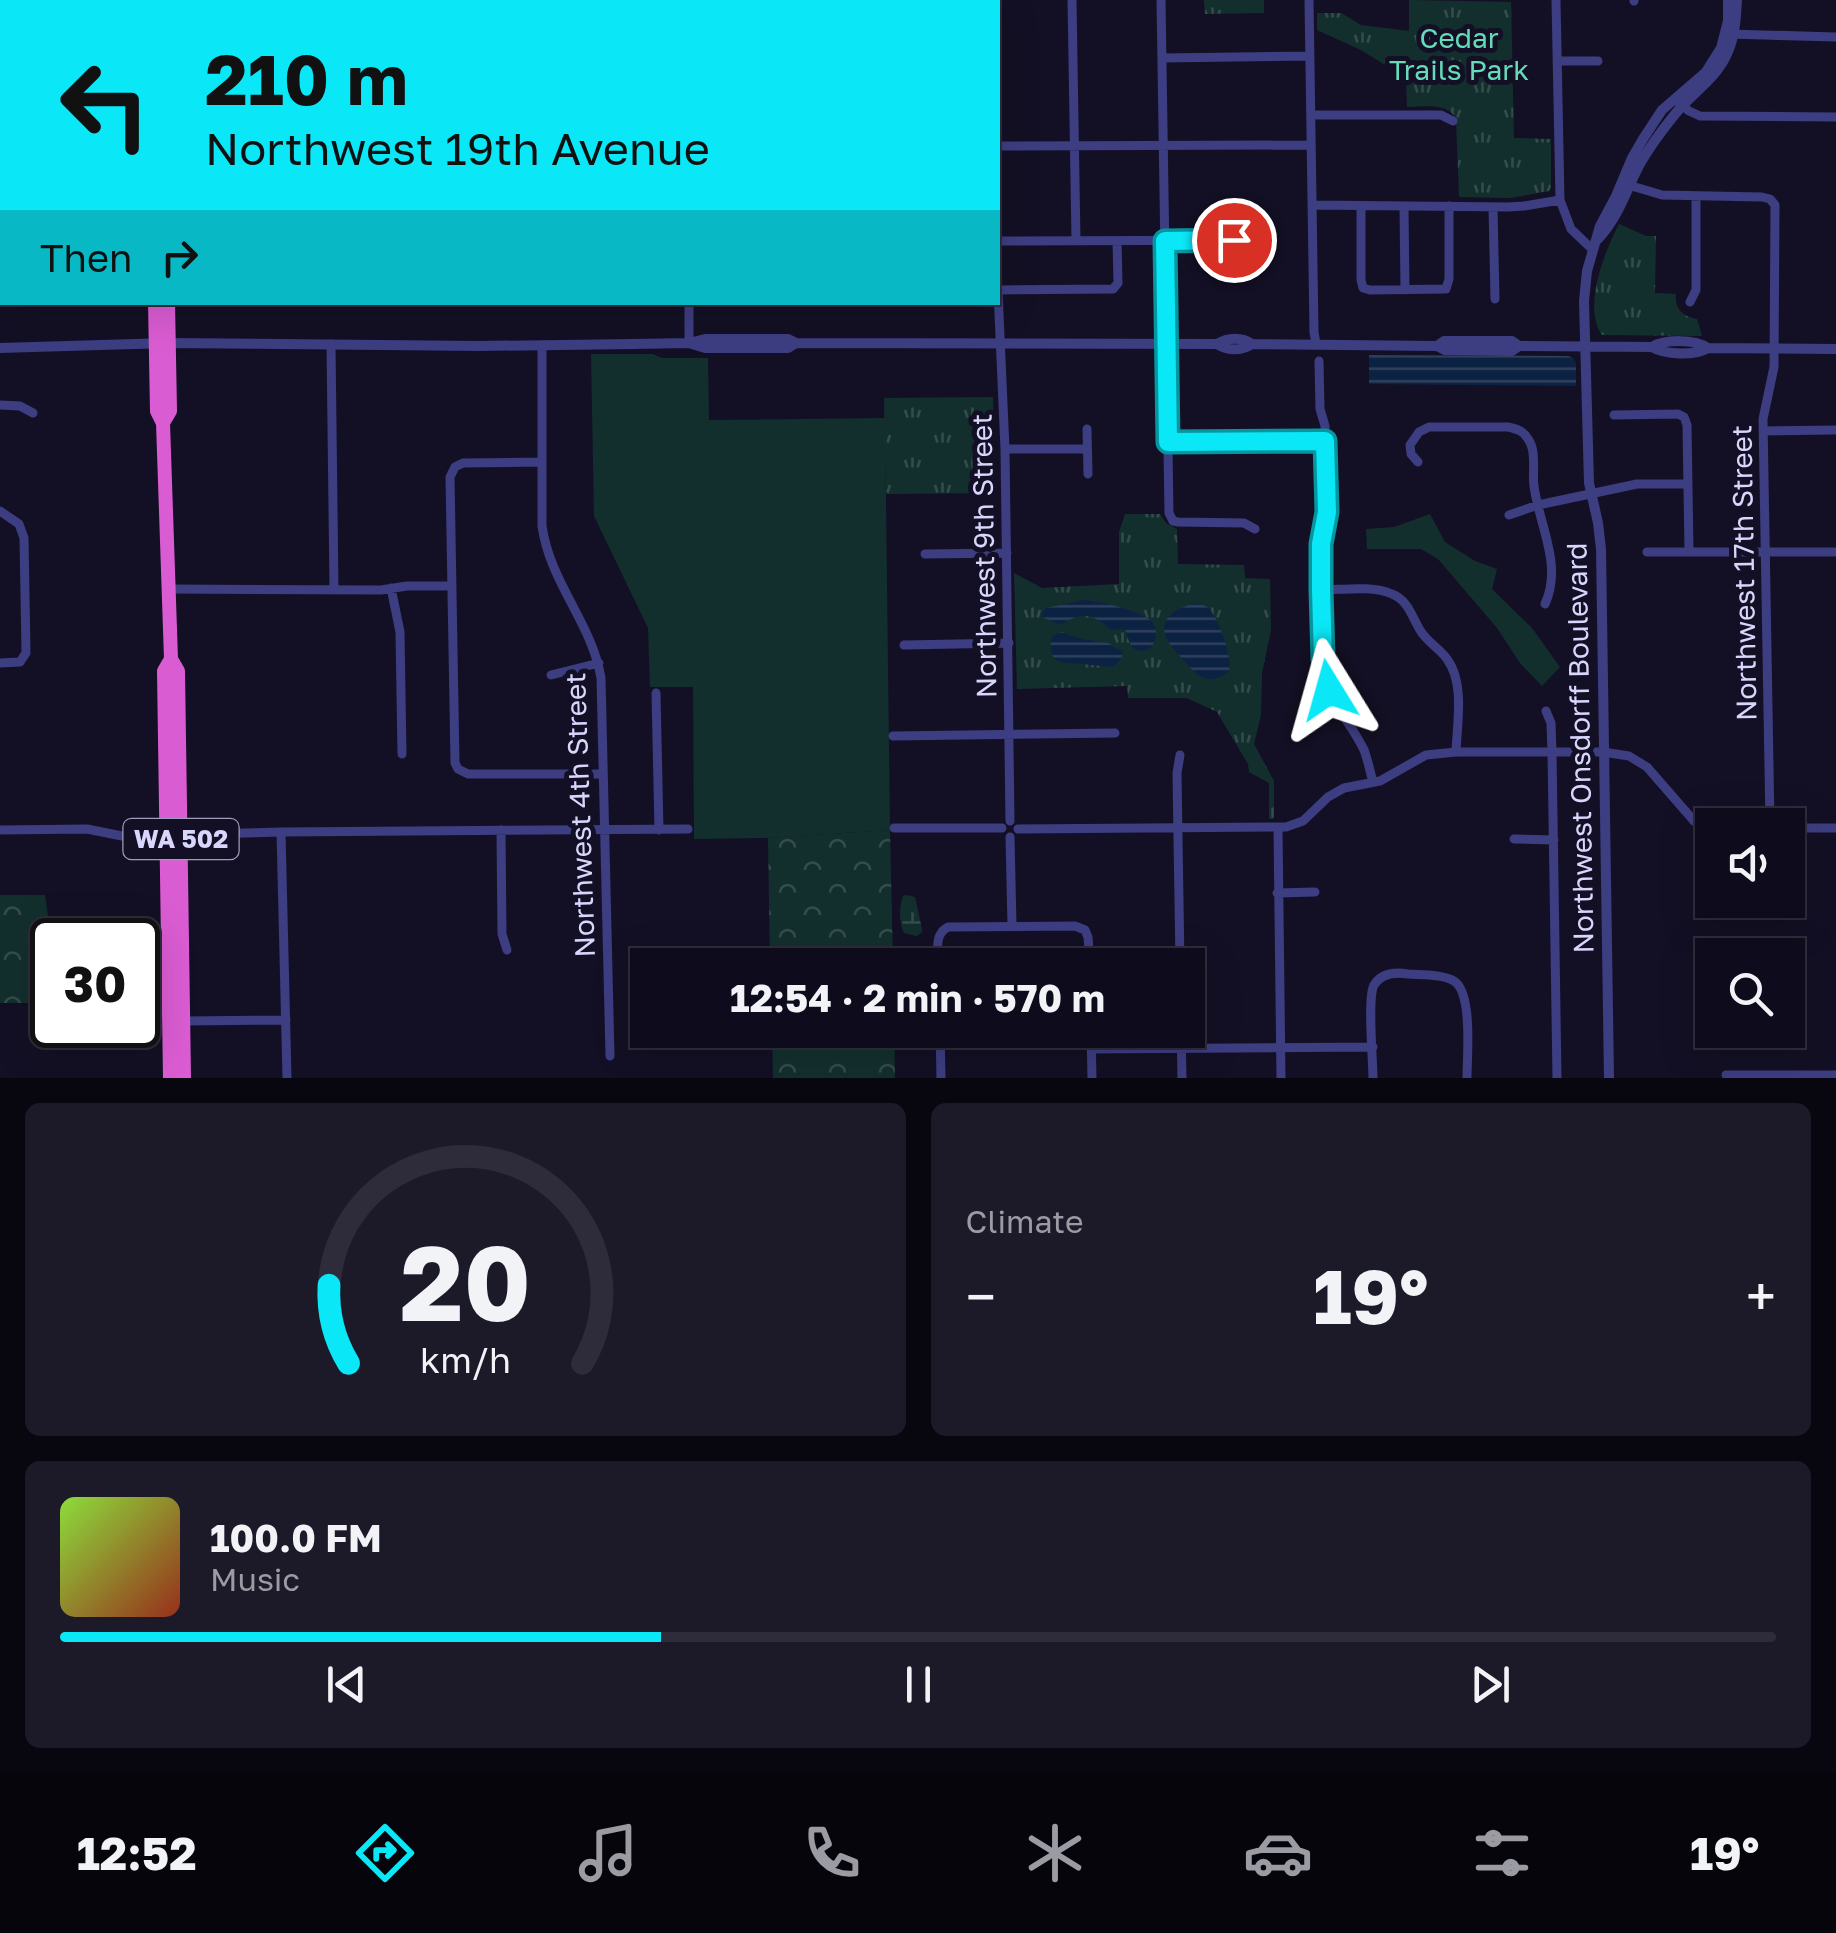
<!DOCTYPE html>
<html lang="en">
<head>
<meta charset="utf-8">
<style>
	body { margin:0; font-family:"Golos Text",sans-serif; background:#1c1a29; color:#f1f3f6; height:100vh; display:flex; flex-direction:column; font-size:38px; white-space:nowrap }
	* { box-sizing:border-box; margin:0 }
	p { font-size:32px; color:#9b9ba3 }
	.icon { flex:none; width:55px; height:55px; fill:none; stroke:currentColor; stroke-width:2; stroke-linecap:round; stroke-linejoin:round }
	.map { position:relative; height:1078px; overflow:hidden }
	.sheet { display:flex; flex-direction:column; gap:25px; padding:25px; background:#08070f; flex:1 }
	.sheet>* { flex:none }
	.hud { position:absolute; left:0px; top:0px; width:1000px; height:305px; box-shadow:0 10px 40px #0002,0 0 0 2px #2e2c3b; background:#0ae7f6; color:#111; overflow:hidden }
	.buttons { position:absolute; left:1695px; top:808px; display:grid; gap:20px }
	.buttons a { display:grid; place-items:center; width:110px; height:110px; border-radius:0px; background:#0e0c1c; box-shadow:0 10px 40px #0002,0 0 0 2px #2e2c3b; font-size:50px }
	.speed { position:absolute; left:30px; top:918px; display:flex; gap:20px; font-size:50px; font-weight:700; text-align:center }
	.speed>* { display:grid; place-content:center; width:130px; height:130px; border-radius:50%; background:#0e0c1c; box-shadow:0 10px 40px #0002,0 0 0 2px #2e2c3b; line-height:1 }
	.speed .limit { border:5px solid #111; border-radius:15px; background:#fff; color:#111 }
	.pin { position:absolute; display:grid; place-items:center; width:85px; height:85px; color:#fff; margin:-42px; border:5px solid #fff; border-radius:50%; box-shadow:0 2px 10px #0007 }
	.me { position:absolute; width:110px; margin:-55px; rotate:352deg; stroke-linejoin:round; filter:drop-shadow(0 0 8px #0008) }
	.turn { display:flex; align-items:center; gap:35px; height:210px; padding:0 40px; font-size:45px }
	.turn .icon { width:130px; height:130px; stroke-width:2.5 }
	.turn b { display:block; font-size:70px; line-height:85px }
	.then { display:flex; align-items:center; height:95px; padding:0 40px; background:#0003; gap:20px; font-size:38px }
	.big { font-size:75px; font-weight:700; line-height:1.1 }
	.sheet .card { flex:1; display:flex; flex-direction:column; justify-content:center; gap:15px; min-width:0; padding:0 35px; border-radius:15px; background:#1c1a29 }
	.sheet .dial { align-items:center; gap:0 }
	.dial svg { height:260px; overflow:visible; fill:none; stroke:#2e2c3b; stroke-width:7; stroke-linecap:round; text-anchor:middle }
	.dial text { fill:#f1f3f6; stroke:none }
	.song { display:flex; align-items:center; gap:30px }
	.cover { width:120px; height:120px; border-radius:15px; background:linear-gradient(135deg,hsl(90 70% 55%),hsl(10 70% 35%)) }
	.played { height:10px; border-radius:5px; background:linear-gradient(90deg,#0ae7f6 35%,#2e2c3b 35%) }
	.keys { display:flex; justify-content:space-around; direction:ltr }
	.heat { display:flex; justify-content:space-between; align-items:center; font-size:55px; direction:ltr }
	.sheet .tiles { flex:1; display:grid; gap:25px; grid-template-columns:1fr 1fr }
	.card:last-child { grid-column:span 2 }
	.trip { position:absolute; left:630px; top:948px; width:575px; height:100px; border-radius:0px; background:#0e0c1c; box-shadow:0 10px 40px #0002,0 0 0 2px #2e2c3b; font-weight:700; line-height:100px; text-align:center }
	.dock { display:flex; height:160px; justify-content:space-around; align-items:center; background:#06050b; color:#9b9ba3 }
	.dock .icon { width:70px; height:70px }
	.dock .on { color:#0ae7f6 }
	.dock b { font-size:45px; color:#f1f3f6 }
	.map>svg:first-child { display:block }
	.grass { fill:#132f2d }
	.forest { fill:url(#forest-crowns) }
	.wetland { fill:url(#wetland-marsh) }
	.park { fill:url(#park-tufts) }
	.water { fill:url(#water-rules) }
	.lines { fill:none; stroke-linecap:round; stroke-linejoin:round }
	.minor { stroke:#3d3d82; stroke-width:9 }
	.tertiary { stroke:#3d3d82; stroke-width:10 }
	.trunk { stroke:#da5cd2; stroke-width:14 }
	.route-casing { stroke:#0696a0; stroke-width:25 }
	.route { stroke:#0ae7f6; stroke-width:18 }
	.labels { text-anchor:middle; stroke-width:10; stroke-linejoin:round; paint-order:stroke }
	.shield { fill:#131025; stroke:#9e9bbc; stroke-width:2.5 }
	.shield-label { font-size:25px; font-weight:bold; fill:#d9d6fd }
	.park-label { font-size:28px; fill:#64dbb9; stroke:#131025 }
	.street-label { font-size:28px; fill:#d9d6fd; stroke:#131025 }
</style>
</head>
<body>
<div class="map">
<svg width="1836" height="1078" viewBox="0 0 1836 1078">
	<defs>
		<pattern id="forest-crowns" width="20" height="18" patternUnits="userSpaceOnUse" patternTransform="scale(2.5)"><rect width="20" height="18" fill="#132f2d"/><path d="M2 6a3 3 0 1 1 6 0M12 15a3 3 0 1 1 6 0" fill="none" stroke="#354c4c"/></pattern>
		<pattern id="wetland-marsh" width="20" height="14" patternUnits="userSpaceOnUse" patternTransform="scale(2.5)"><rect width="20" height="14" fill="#132f2d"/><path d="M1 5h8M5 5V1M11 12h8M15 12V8" fill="none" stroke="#354c4c"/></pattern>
		<pattern id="park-tufts" width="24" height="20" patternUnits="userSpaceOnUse" patternTransform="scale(2.5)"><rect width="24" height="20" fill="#132f2d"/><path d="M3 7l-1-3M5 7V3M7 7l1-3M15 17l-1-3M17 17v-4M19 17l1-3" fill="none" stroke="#354c4c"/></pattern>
		<pattern id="water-rules" width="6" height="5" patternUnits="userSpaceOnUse" patternTransform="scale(2.5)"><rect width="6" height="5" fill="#0c2242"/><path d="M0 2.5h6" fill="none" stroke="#2f415e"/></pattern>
	</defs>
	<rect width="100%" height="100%" fill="#131025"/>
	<!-- grass -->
	<path class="grass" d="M591 354H653L662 358H708L709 420 885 418 890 830 768 838 694 839 693 687H650L648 628 594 516Z
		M1430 514 1445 542 1475 561 1497 569 1492 589 1532 628 1560 667 1542 686 1520 663 1497 628 1438 559 1421 549H1367L1366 529 1394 527Z"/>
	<!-- forest -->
	<path class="forest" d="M890 830 893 965H770L768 838Z
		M0 895H45L51 938 52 1003H0Z
		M772 1030H894L895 1078H773Z"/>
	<!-- wetland -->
	<path class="wetland" d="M906 895 915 897 922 929V932L917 936 904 933C899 923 899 906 903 896Z"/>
	<!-- park -->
	<path class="park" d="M1204 0H1264V13L1205 14Z
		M1409 0 1511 2 1514 138 1551 139V188L1549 191 1511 198 1459 197 1456 119C1448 102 1424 107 1407 107L1406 78 1361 50 1317 30V13H1341L1361 25 1409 31Z
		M1619 224 1646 236H1656L1655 293 1676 294C1674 309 1683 317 1697 319L1702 336 1602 335C1582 307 1605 251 1619 224Z
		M993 397 995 493 886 494 884 398Z
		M1125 514H1160L1166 523 1177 529 1178 564 1244 565 1245 578 1270 579 1271 630 1262 673 1261 715 1254 744 1274 781V819H1269V783L1249 772 1248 764 1217 712 1187 698H1128L1127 686 1017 689 1014 573 1042 588 1119 584V532Z"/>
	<!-- water -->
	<path class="water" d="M1369 355 1568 356 1573 358 1576 363V386L1369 384Z
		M1084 600C1097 600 1146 612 1153 623 1161 635 1152 656 1137 650 1129 648 1128 636 1125 630H1111C1091 613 1084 611 1060 625L1042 617V613L1046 608Z
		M1192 604C1197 604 1202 604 1207 607 1217 613 1235 662 1228 672 1227 674 1224 675 1222 676 1201 687 1191 667 1178 654 1156 632 1160 613 1192 604Z
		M1061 632 1082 639 1108 643 1122 651V658L1113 667 1059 662C1049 655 1050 648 1052 636Z"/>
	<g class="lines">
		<!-- minor -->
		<path class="minor" d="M594 0V2
			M684 0V2
			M861 0V2
			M1072 0 1076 241
			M1161 0 1169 513 1173 521 1178 522 1244 523 1255 529
			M1309 0 1314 332 1316 344
			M1556 0 1560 200 1571 229 1593 250
			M1634 1V0
			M1729 34 1836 37
			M1162 58 1310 56
			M1557 61H1598
			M1678 102 1689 111 1700 116 1836 117
			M1311 115H1441L1453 121
			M998 146 1311 145
			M1625 184 1662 195 1762 197 1770 199 1775 205 1774 367 1763 419 1770 825
			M1312 205 1508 207 1524 206 1560 200
			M1361 206V280L1363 288 1370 290 1446 289 1449 279V206
			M1404 206 1405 290
			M1493 207 1495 299
			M998 241 1268 240
			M998 290 1113 289 1118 283 1117 241
			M998 291 1005 449 1010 821
			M689 302V343
			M1690 302 1696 290V196
			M331 344 334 590
			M542 345V526C550 583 592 623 601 678L610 1056
			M1319 361 1320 409 1325 426 1327 512 1321 551 1324 668C1329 705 1350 720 1364 750 1368 760 1370 772 1373 782
			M0 405 20 406 33 413
			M1614 415 1678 414 1684 417 1687 425 1689 552
			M1087 429 1088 474
			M1763 431 1836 430
			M1168 442 1325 441
			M1005 449H1087
			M542 462 463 463 455 467 450 477 455 763 458 769 468 774H602
			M1418 462 1411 454 1410 445 1419 432 1429 427H1508C1517 429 1524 431 1528 439 1537 451 1532 472 1534 486 1539 525 1563 565 1545 604
			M0 511 19 524
			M1509 515 1538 505 1637 484H1688
			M1647 552H1836
			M925 554 1007 553
			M391 588 400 632 402 754
			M169 589 381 590 407 586H451
			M1321 590C1342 590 1372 585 1392 594 1408 600 1412 617 1420 630 1427 642 1439 648 1447 659 1465 683 1457 724 1456 752
			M904 645 1009 643
			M0 663 20 662 26 653 24 538 19 524
			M551 675 599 663
			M656 693 659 830
			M1546 711 1551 723 1552 752 1557 1078
			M893 736 1115 733
			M894 828H1002
			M1278 828 1281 1078
			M1788 828H1836
			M1018 829 1286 827 1303 821 1328 797 1344 788 1380 781 1426 755 1456 752H1603L1629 756 1647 767 1694 821 1701 826 1712 829
			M0 830 87 829 122 836 281 832 688 829
			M501 830 502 934 507 950
			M281 832 287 1078
			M1010 837 1012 926
			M1514 839 1554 840
			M1277 893 1315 892
			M1085 930 1088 937 1090 965
			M938 965C938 951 934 934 948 927L1075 926 1085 930
			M1180 965 1177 773 1180 755
			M184 1021 286 1020
			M940 1030 941 1078
			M1091 1030 1092 1078
			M1181 1030 1182 1078
			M1091 1049 1373 1047
			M1726 1075H1836
			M1373 1078C1373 1060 1367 998 1374 985 1382 972 1396 972 1408 974 1422 975 1442 974 1454 981 1473 993 1467 1056 1467 1078"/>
		<!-- tertiary -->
		<path class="tertiary" d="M1598 239C1619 217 1626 190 1640 164 1650 146 1663 129 1676 113 1693 92 1716 79 1727 54 1735 37 1736 18 1737 0
			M689 343 705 348H788L796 343
			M1217 344C1228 337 1242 337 1252 344
			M1437 346 1444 341H1512L1519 346
			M1652 347C1665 355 1695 356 1708 348L1836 349
			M0 348 168 343 480 346 632 344 689 343 705 339H788L796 343 1217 344C1228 351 1241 351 1252 344L1437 346 1445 350 1512 351 1519 346 1652 347C1665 339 1695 339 1708 348
			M1609 1078 1601 549 1598 523 1589 483 1584 301 1587 271 1600 226 1616 196 1632 158 1643 139 1662 110 1706 72 1721 48 1728 21V0"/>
		<!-- trunk -->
		<path class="trunk" d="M155 0V2
			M168 0V2
			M155 302 157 411 163 423 171 659 178 671 184 1078
			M163 423 170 411 168 302
			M170 1078 164 671 171 659"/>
	</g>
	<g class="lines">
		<!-- route casing -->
		<g class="route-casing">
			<path id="route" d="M1234 240 1165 241 1168 442 1325 441 1327 512 1321 544V590L1323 659 1329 690"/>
		</g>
		<!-- route -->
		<use href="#route" class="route"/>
	</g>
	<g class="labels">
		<!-- shield labels -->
		<rect class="shield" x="123.5" y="819" width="115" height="40" rx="8"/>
		<g class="shield-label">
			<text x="181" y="848">WA 502</text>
		</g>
		<!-- park labels -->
		<g class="park-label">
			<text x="1459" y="48">Cedar<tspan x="1459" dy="32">Trails Park</tspan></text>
		</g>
		<!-- street labels -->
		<g class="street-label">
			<text transform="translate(984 556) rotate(-91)" y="10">Northwest 9th Street</text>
			<text transform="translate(1744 573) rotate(-91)" y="10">Northwest 17th Street</text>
			<text transform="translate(1580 748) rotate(-91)" y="10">Northwest Onsdorff Boulevard</text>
			<text transform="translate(580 815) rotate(-92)" y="10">Northwest 4th Street</text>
		</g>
	</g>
</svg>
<div class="buttons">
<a><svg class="icon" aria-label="sound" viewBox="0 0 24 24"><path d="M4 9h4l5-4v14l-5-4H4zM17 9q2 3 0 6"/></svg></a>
<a><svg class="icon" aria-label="search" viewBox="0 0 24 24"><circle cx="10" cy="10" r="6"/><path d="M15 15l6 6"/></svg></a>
</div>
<div class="speed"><div class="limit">30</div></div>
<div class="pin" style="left:1234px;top:240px;background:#d93025"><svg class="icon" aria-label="arrive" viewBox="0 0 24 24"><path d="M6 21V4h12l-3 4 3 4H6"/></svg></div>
<svg class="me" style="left:1329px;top:690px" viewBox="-20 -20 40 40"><path d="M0-17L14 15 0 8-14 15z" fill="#0ae7f6" stroke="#fff" stroke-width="4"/></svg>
<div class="trip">12:54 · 2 min · 570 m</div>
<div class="hud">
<div class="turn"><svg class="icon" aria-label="left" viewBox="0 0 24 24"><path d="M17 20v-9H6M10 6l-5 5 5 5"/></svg><div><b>210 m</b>Northwest 19th Avenue</div></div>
<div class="then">Then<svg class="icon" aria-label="right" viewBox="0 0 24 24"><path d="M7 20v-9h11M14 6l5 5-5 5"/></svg></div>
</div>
</div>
<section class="sheet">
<div class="tiles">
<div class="card dial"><svg viewBox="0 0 100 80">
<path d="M14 69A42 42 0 1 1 86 69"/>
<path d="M14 69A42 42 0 0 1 8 45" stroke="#0ae7f6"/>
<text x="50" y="56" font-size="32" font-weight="700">20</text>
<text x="50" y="72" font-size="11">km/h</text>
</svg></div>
<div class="card"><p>Climate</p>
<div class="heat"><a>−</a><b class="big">19°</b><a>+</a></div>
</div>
<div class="card">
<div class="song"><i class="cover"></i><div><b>100.0 FM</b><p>Music</p></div></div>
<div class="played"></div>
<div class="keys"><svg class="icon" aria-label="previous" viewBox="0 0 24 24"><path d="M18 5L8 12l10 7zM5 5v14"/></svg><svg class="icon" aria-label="pause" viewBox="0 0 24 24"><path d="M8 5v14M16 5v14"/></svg><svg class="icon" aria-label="next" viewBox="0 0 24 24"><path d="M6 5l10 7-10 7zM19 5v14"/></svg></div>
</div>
</div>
</section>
<nav class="dock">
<b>12:52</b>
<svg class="icon on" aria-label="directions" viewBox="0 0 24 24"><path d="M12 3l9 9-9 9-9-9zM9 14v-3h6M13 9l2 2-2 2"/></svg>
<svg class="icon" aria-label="music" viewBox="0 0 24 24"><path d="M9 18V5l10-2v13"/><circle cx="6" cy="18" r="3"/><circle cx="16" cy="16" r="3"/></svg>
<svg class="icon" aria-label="phone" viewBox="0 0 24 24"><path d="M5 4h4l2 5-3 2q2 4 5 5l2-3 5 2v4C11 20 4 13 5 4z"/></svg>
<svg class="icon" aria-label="climate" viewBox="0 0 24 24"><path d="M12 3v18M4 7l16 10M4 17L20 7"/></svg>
<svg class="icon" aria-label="car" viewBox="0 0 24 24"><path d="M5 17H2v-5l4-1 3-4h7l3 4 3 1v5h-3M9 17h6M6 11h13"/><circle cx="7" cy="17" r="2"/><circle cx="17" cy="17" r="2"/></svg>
<svg class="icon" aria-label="filters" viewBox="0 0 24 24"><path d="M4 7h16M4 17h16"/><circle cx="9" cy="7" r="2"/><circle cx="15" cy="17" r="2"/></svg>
<b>19°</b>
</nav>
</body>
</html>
